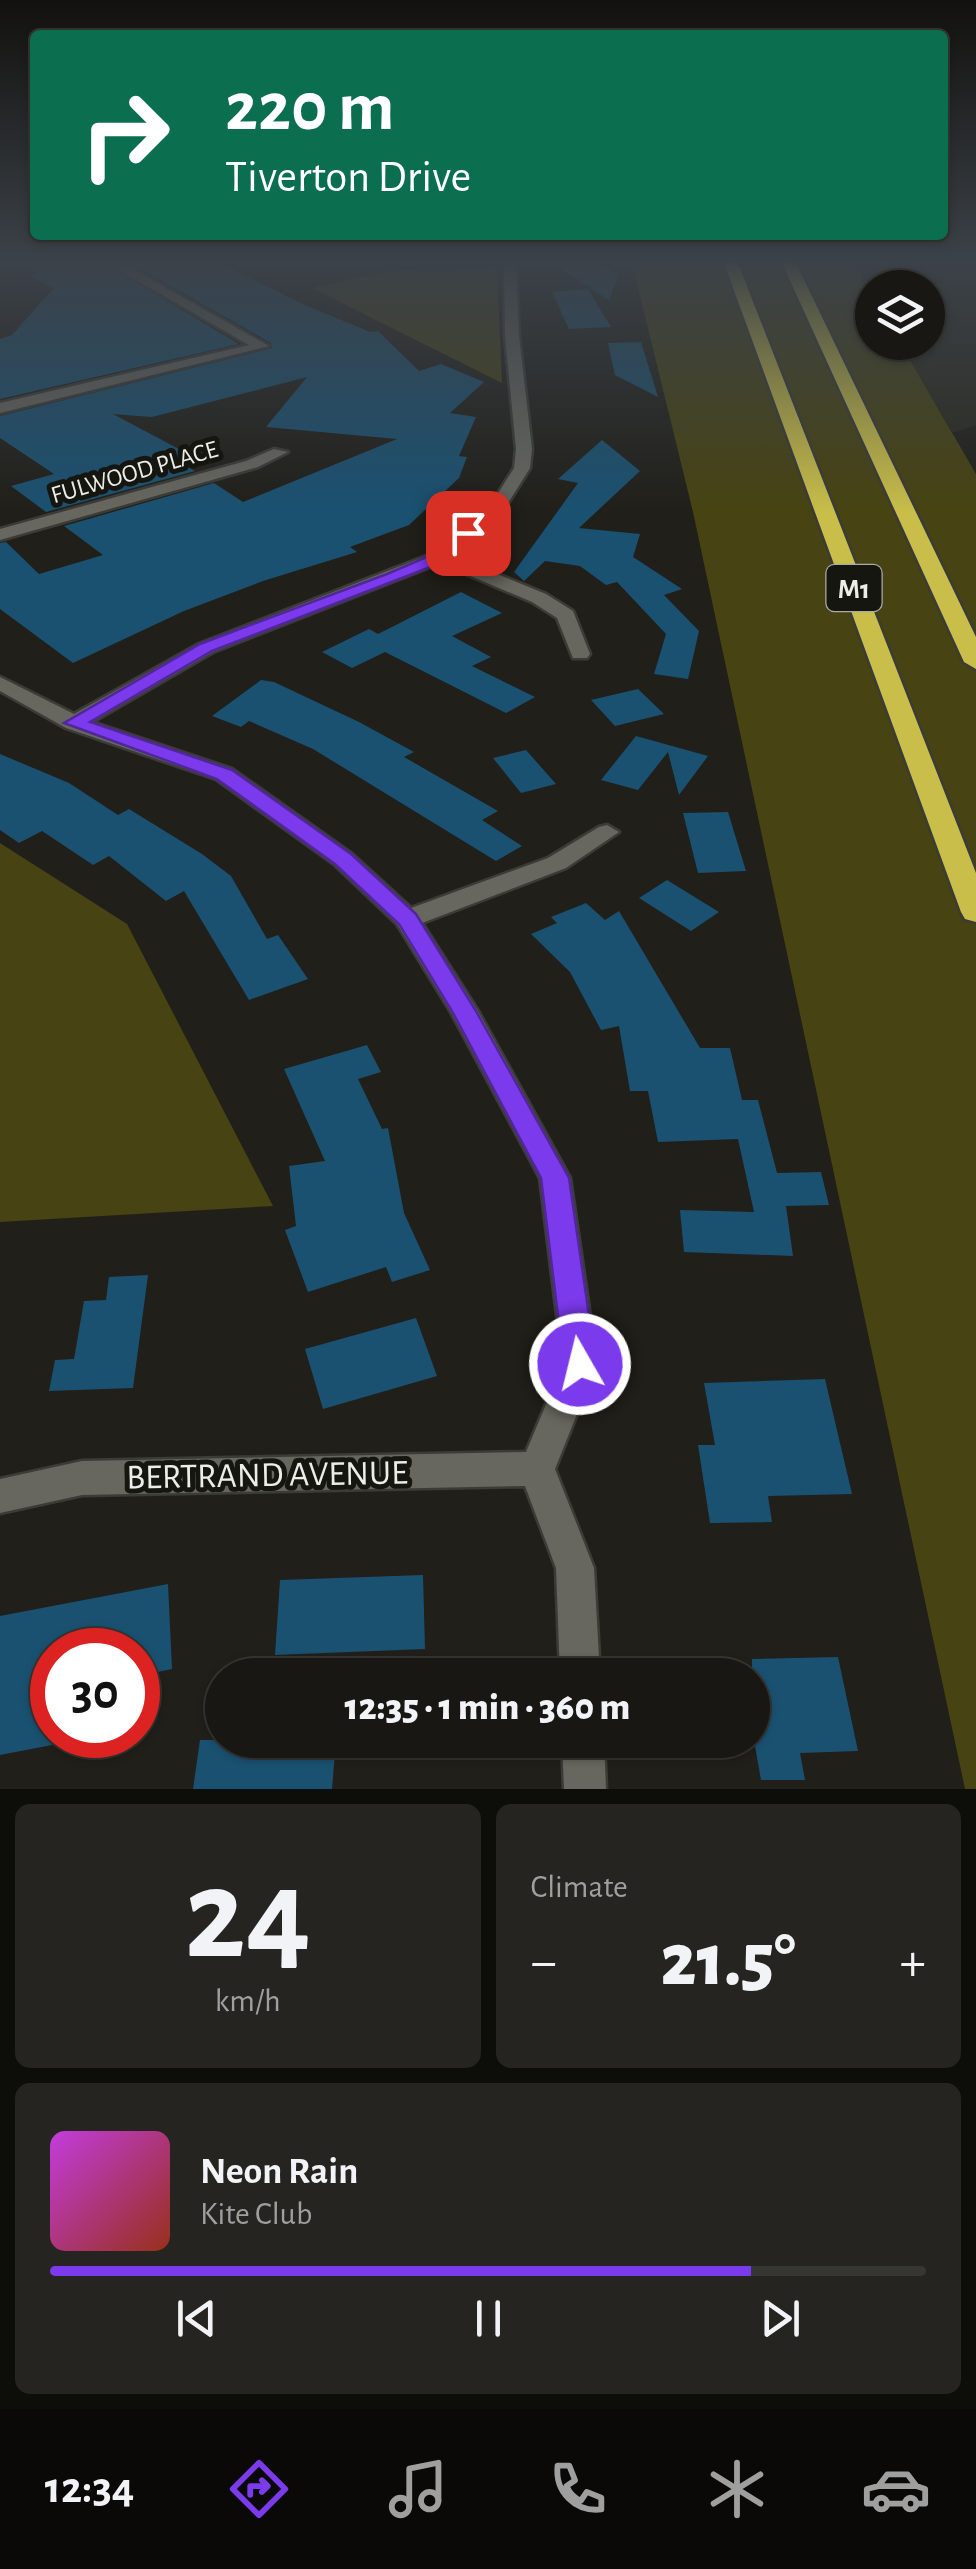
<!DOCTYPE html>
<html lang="en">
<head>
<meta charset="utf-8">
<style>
	body { margin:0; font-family:"Alegreya Sans",sans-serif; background:#252421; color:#f1f3f6; height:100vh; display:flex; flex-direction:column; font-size:38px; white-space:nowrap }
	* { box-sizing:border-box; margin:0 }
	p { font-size:32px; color:#9f9fa0 }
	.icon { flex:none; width:55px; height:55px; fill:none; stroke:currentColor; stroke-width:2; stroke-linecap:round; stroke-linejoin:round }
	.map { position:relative; height:1789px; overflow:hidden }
	.panel { display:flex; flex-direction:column; gap:15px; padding:15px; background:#0d0d0a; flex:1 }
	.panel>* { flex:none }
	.hud { position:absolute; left:30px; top:30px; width:918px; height:210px; border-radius:10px; box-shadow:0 2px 8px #0004,0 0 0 2px #363633; background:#0b6e4f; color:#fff; overflow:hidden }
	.tools { position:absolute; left:855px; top:270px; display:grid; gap:20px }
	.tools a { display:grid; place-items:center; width:90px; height:90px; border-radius:50%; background:#181713; box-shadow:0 2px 8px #0004,0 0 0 2px #363633; font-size:50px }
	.speed { position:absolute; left:30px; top:1628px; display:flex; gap:20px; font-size:50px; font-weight:700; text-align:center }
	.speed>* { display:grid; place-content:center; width:130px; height:130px; border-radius:50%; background:#181713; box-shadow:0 2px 8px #0004,0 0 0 2px #363633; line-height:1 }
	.speed .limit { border:15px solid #d22; background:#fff; color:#111 }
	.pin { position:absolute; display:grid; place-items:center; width:85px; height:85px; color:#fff; margin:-42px; border-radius:20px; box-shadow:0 5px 15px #0006 }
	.me { position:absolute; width:110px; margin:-55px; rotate:352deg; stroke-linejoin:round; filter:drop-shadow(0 0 8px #0008) }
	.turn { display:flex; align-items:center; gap:35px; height:210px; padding:0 30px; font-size:45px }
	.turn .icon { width:130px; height:130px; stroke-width:2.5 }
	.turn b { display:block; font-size:70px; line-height:85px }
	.big { font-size:75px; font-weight:800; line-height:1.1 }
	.panel .tile { flex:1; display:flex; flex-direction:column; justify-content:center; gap:15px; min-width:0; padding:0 35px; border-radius:15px; background:#252421 }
	.panel .dial { align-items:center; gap:0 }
	.dial b { font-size:130px; line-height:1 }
	.song { display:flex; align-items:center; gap:30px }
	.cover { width:120px; height:120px; border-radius:15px; background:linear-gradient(135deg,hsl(290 70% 55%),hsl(10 70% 35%)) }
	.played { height:10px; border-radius:5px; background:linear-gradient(90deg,#7c3aed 80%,#363633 80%) }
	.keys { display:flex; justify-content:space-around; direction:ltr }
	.heat { display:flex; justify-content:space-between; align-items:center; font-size:55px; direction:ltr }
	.panel .tiles { flex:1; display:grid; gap:15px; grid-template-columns:1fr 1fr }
	.tile:last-child { grid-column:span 2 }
	.trip { position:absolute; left:205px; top:1658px; width:565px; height:100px; border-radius:50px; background:#181713; box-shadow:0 2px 8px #0004,0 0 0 2px #363633; font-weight:800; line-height:100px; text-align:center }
	.menu { display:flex; height:160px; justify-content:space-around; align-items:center; background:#0a0908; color:#9f9fa0 }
	.menu .icon { width:70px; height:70px }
	.menu .current { color:#7c3aed }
	.menu b { font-size:45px; color:#f1f3f6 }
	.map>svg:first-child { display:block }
	.built { fill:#2a291d }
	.green { fill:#474312 }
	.building { fill:#1a5171 }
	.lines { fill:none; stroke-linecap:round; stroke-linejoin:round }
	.minor-casing { stroke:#3b3b37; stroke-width:5 }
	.motorway-casing { stroke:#3b3b37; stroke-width:5 }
	.minor { fill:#67675f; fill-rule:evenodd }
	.motorway { fill:#c9be49; fill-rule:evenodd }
	.route { fill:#7c3aed; stroke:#51269a; stroke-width:2.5 }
	.labels { text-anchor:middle; stroke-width:10; stroke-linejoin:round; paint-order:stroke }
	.far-street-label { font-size:25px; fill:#ecece8; stroke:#161610 }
	.shield { fill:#161610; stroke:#acaca7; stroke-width:2.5 }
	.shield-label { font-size:28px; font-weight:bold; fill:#ecece8 }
	.near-street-label { font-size:35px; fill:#ecece8; stroke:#161610 }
</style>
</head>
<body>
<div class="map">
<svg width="976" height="1789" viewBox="0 0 976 1789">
	<rect width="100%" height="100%" fill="#201f19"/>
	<!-- built -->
	<path class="built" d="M854 263H976V425L953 433 900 343 928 342V288H872V295Z"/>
	<!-- green -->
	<path class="green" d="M632 263H854L872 295V342L900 343 976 474V1789H965L693 512Z
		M497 268 502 383 312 288 395 270Z
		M0 843 127 924 273 1206 0 1222Z"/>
	<!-- building -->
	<path class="building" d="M20 263H103L239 344 0 399V339L12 335 54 288 29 276 40 274Z
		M130 263H220L300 303 370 332 378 331 419 371 441 364 484 382 450 413 476 417 459 456 467 457 459 478 409 525 350 547 357 552 263 581 184 611 73 663 0 609V543L6 542 39 574 103 555 64 526 214 483 243 502 397 439 266 427 307 377 152 417 113 414 194 457 179 462 195 471 46 512 11 486 54 474 0 438V416L272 348 271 343Z
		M551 263H600L619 274 609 300Z
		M588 289 611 327 569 329 552 292Z
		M641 342 658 397 615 375 608 343Z
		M602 440 640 471 579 528 640 534 633 557 682 589 664 595 699 631 688 679 654 674 666 634 617 582 606 585 580 566 545 561 524 581 514 572 578 483 558 479Z
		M461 592 502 613 452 636 491 657 472 666 535 697 506 713 385 652 352 668 322 652 369 629 378 634Z
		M261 680 274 682 359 722 414 752 404 757 498 811 482 820 522 846 496 861 313 749 249 721 241 727 212 716Z
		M638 689 664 714 615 726 591 700Z
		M636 736 708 756 679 795 668 752 638 790 601 780Z
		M526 750 556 784 521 793 493 758Z
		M0 754 69 783 118 815 129 809 202 854 231 876 267 939 278 935 308 979 249 1000 184 891 166 901 109 856 93 865 42 831 19 843 0 830Z
		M728 812 746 871 698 873 683 813Z
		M667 880 719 912 691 931 639 898Z
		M586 903 605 920 619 911 700 1048H730L742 1100H758L777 1173 821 1172 829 1205 786 1206 793 1256 684 1252 680 1210 754 1212 738 1139 658 1142 648 1091H630L619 1026 601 1030 570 972 531 934 557 923 551 917Z
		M367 1045 381 1072 358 1079 382 1129 388 1128 404 1213 430 1270 392 1282 386 1267 308 1292 285 1230 296 1226 289 1166 325 1161 284 1069Z
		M148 1275 133 1388 49 1391 55 1360 74 1359 84 1301 106 1300 109 1277Z
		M416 1318 437 1376 323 1409 305 1349Z
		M825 1379 852 1494 768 1496 772 1522 710 1523 698 1445H715L704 1383Z
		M423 1575 425 1649 275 1655 280 1580Z
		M168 1584 172 1669 138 1676V1650H52V1745L0 1755V1616Z
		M838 1657 858 1751 800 1753 805 1780H761L752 1729V1659Z
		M200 1740H336L332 1789H193Z"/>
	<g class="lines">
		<!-- minor casing -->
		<g class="minor-casing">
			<path id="minor" d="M107 263H122L269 346 0 413V403L249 345Z
				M504 263H516L519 336 532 449 530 468 502 513 453 556 546 594 573 611 590 654 587 658H573L557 618 532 602 440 563 213 652 92 722 232 769 352 854 411 908 548 858 599 827 607 825 619 832 566 868 422 923 478 1011 570 1178 597 1364 555 1469 594 1568 600 1675H560L556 1568 525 1486 82 1495 0 1513V1479L82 1461 526 1452 563 1364 540 1178 451 1012 397 924 334 864 216 779 66 728 0 691V677L74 714 199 644 434 553 490 506 514 468 516 449 505 336Z
				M274 449 288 452 258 467 0 540V529L246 461Z
				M562 1740H604L606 1789H564Z"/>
		</g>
		<!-- motorway casing -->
		<g class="motorway-casing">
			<path id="motorway" d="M724 263H738L976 873V922L965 919 961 912Z
				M782 263H796L976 637V669L964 662Z"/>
		</g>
		<!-- minor -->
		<use href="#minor" class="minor"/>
		<!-- motorway -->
		<use href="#motorway" class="motorway"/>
	</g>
	<!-- sky -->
	<linearGradient id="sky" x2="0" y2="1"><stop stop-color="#12110e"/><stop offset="0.51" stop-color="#3c4249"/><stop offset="1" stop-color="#3c4249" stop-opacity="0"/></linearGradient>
	<rect width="976" height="513" fill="url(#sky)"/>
	<!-- route -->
	<path class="route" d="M462 530 476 533 446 561 212 651 90 722 232 770 351 854 416 914 476 1011 569 1178 596 1364 591 1374 580 1378 569 1374 564 1364 541 1178 452 1011 399 924 335 864 217 779 64 723 200 644 387 574 434 554Z"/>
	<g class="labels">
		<!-- far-street labels -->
		<g class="far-street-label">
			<text transform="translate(134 471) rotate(-16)" y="9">FULWOOD PLACE</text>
		</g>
		<!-- shield labels -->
		<rect class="shield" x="826.5" y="565" width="55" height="46" rx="8"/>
		<g class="shield-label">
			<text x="854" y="598">M1</text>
		</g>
		<!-- near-street labels -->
		<g class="near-street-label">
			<text transform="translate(267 1474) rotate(-1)" y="12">BERTRAND AVENUE</text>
		</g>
	</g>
</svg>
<div class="tools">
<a><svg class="icon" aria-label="layers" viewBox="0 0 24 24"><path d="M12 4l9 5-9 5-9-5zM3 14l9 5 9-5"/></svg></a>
</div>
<div class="speed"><div class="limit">30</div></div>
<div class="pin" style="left:468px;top:533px;background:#d93025"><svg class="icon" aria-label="arrive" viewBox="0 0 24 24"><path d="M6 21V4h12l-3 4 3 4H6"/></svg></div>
<svg class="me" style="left:580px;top:1364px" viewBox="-20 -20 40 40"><circle r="17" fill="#7c3aed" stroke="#fff" stroke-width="3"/><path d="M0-11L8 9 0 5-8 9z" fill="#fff"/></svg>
<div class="trip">12:35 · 1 min · 360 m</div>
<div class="hud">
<div class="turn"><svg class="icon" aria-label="right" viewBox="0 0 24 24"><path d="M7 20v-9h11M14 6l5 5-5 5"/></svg><div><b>220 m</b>Tiverton Drive</div></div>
</div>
</div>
<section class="panel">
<div class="tiles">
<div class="tile dial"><b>24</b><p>km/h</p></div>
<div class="tile"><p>Climate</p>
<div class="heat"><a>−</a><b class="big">21.5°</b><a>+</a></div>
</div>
<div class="tile">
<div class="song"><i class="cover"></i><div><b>Neon Rain</b><p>Kite Club</p></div></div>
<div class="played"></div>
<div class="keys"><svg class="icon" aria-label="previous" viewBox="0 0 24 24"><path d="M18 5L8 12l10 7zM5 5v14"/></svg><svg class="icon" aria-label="pause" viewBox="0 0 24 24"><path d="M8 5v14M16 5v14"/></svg><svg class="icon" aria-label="next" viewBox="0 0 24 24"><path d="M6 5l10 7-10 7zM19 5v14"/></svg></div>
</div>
</div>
</section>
<nav class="menu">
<b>12:34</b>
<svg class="icon current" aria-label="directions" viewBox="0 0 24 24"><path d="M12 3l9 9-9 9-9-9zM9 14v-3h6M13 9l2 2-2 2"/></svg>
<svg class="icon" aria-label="music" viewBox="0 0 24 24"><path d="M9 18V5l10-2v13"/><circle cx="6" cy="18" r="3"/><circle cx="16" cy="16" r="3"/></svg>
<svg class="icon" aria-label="phone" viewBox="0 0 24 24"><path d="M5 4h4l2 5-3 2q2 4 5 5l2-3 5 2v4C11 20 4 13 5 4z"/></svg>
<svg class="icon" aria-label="climate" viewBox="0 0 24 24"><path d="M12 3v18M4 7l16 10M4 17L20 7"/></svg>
<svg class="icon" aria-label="car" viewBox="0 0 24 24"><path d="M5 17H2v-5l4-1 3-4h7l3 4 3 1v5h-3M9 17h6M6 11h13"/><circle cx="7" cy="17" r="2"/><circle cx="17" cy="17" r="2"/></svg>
</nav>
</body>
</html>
